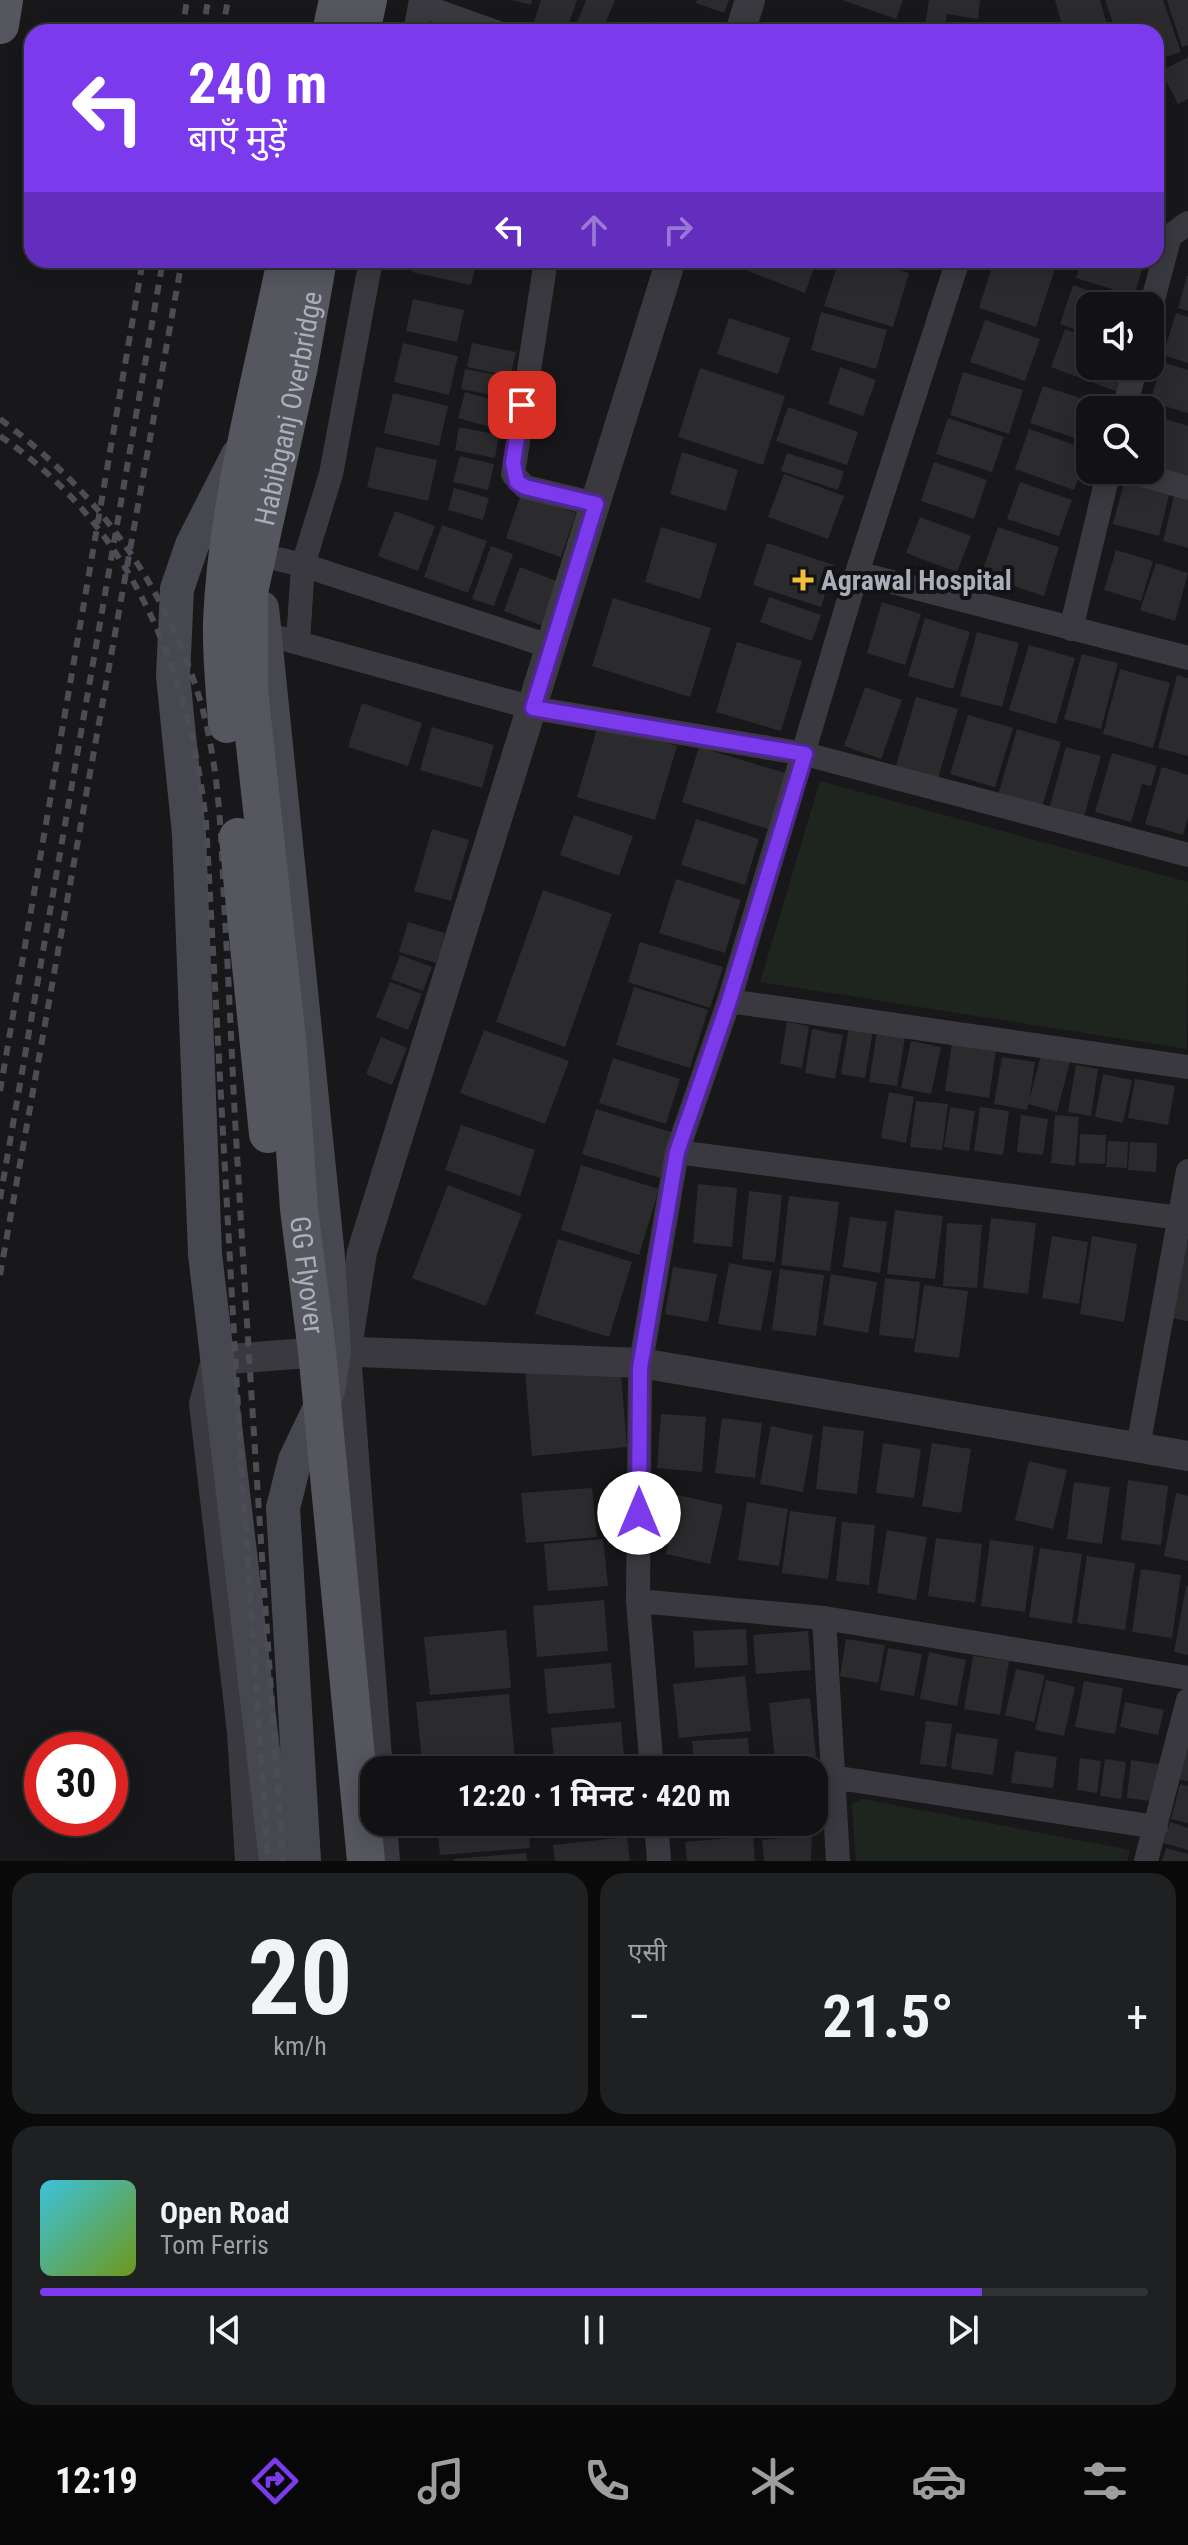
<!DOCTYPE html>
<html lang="hi">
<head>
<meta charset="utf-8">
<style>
	body { margin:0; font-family:"Roboto Condensed","Noto Sans Devanagari",sans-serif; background:#1f2022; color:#f1f3f6; height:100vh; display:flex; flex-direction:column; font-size:30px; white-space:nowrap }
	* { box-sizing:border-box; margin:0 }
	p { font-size:26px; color:#9c9ea0 }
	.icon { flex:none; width:44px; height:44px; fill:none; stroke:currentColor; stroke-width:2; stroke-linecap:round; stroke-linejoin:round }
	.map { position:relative; height:1861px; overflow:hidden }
	.side { display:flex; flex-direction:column; gap:12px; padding:12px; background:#0a0a0b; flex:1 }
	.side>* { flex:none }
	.guide { position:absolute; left:24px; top:24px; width:1140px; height:244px; border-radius:24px; box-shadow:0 4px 20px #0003,0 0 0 2px #313234; background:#7c3aed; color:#fff; overflow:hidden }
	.tools { position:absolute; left:1076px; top:292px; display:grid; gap:16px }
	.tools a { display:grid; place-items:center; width:88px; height:88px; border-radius:16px; background:#121214; box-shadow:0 4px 20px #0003,0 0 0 2px #313234; font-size:40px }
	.speed { position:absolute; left:24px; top:1732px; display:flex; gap:16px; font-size:40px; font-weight:700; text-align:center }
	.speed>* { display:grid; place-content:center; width:104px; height:104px; border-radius:50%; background:#121214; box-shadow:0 4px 20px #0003,0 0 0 2px #313234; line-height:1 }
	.speed .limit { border:12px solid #d22; background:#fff; color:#111 }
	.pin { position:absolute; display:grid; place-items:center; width:68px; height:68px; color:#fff; margin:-34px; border-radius:16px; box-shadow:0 4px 12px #0006 }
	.me { position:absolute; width:88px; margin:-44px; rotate:0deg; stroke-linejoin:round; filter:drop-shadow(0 0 6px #0008) }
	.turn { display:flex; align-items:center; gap:28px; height:168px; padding:0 32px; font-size:36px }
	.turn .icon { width:104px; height:104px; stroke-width:2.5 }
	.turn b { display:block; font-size:56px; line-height:68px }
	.lanes { display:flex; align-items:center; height:76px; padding:0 32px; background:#0003; justify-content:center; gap:40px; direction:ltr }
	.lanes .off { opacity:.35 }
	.big { font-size:60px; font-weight:700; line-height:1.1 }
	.side .card { flex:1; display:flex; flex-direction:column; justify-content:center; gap:12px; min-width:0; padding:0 28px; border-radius:24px; background:#1f2022 }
	.side .dial { align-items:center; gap:0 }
	.dial b { font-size:104px; line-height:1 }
	.song { display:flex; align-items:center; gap:24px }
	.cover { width:96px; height:96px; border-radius:12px; background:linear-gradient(135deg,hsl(190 70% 55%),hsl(80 70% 35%)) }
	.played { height:8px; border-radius:4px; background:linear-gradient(90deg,#7c3aed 85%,#313234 85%) }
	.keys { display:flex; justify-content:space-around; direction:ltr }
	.heat { display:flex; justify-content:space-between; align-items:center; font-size:44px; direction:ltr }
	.side .tiles { flex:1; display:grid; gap:12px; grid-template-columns:1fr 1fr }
	.card:last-child { grid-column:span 2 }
	.trip { position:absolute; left:360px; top:1756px; width:468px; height:80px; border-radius:24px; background:#121214; box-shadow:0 4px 20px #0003,0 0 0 2px #313234; font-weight:700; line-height:80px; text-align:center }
	.dock { display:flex; height:128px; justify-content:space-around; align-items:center; background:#070708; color:#9c9ea0 }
	.dock .icon { width:56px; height:56px }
	.dock .on { color:#7c3aed }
	.dock b { font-size:36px; color:#f1f3f6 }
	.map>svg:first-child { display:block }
	.green { fill:#1e251f }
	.building { fill:#2b2b2e }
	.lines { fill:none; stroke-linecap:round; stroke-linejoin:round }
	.minor { stroke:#39393f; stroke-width:24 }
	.tertiary { stroke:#39393f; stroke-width:30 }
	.secondary { stroke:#47484f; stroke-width:34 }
	.primary { stroke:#55565e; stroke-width:38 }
	.rail { stroke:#4c4d54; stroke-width:6; stroke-dasharray:10 8; stroke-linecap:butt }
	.primary-bridge { stroke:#55565e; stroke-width:38 }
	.route-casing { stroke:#51269a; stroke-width:20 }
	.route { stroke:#7c3aed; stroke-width:14 }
	.poi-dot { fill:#f1bf39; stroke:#131315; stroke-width:3 }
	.labels { text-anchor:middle; stroke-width:8; stroke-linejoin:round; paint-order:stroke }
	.street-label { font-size:28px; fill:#aaaeba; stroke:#131315 }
	.poi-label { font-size:28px; font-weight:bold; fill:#aaaeba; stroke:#131315; text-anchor:start }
</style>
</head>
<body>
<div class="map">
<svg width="1188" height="1861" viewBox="0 0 1188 1861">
	<rect width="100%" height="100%" fill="#18181a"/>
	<!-- green -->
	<path class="green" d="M820 781 1188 882 1187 1049 760 982Z
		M863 1799 1130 1850 1127 1861H856L852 1804Z"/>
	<!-- building -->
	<path class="building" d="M512 0H532L531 5Z
		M541 0H577L566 32 534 22Z
		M586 0H615L602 32 576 25Z
		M697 0H729L724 13 696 3Z
		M842 0H903L896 19Z
		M929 0H980L978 19 947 14 945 28 933 26 932 32H915L916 25 925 26Z
		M1055 0H1100L1109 32H1064Z
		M1105 0H1163L1181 52 1156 60V32H1116Z
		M1167 0H1188V45L1182 47Z
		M654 21 669 27 667 32H649Z
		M676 23 701 32H673Z
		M1188 57V99L1178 104 1161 71Z
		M1156 79 1165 109 1156 111Z
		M414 260H477L471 285 412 272Z
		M743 260H817L805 293 740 268Z
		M839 260H866L909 273 893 327 824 306Z
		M994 260H1058L1036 327 979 308Z
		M1082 260H1145L1134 296 1076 278Z
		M1187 276H1188V311L1178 308Z
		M1073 285 1132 306H1090V335L1060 324Z
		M413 299 464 310 457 342 406 331Z
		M821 312 887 330 876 369 811 350Z
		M1176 313 1188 317V363L1163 355Z
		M729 318 790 338 778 374 717 354Z
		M985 320 1040 339 1025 381 970 362Z
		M1065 329 1090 338V366H1127L1118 392 1051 367Z
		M403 343 458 356 449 395 394 382Z
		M472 343 516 352 510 376 467 367Z
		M1162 362 1188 370V413L1150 402Z
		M840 367 876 380 863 416 828 404Z
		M700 368 785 396 763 465 678 437Z
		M465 369 511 378 507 398 461 389Z
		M963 372 1023 390 1009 434 950 415Z
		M1043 386 1114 409V410H1090V443L1030 423Z
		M465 392 511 405 504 431 458 418Z
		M393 393 448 406 439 446 384 433Z
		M788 407 858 432 847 465 776 441Z
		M1150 414 1188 426V480L1150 467Z
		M948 418 1004 437 992 472 936 454Z
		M459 427 499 435 495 458 455 450Z
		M1029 429 1089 450 1074 490 1015 469Z
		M376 447 437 460 428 501 367 487Z
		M682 452 738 470 726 511 670 494Z
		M787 453 844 471 838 490 781 471Z
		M460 456 494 464 488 490 453 482Z
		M934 462 987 480 974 519 921 501Z
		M784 474 844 496 828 539 768 517Z
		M1126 475 1171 487 1159 536 1113 524Z
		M1020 482 1072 500 1059 536 1007 519Z
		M454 488 489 498 483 520 448 510Z
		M521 494 576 513 561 557 506 538Z
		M1174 496 1188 500V548L1163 541Z
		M395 511 435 526 418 571 378 556Z
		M920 517 971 536 957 572 906 553Z
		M442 525 487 541 468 593 424 577Z
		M661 527 717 544 700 599 645 582Z
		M998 527 1059 547 1044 596 981 575Z
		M767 543 834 565 821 607 753 585Z
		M491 546 513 554 494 606 472 599Z
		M1116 550 1153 561 1141 601 1104 590Z
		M1156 563 1188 573 1175 621 1140 610Z
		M520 567 559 582 543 626 504 611Z
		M769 597 821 615 812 641 760 622Z
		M613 598 711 628 690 697 592 666Z
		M882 602 921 614 905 665 867 653Z
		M925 618 970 632 953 689 908 676Z
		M977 632 1019 643 1002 707 960 696Z
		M737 642 802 661 781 731 716 712Z
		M1029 645 1075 658 1056 724 1009 710Z
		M1082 654 1118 663 1101 729 1064 719Z
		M1120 669 1170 683 1153 748 1103 734Z
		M1177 675 1188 678V756L1158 748Z
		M865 687 902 700 881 759 844 746Z
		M916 697 958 709 937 782 895 769Z
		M362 703 422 723 408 766 348 747Z
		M968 715 1013 728 995 787 950 774Z
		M599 722 677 746 655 820 577 797Z
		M432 727 494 745 482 788 420 770Z
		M1017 729 1061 742 1042 807 998 795Z
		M699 747 785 773 768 829 682 802Z
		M1066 747 1101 756 1084 816 1050 806Z
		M1112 753 1157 766 1151 786 1142 784 1131 822 1095 812Z
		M1162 767 1188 775V818L1183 835 1145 824Z
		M574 815 633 836 619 876 560 855Z
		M696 819 759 839 745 885 681 865Z
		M432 829 469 840 451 901 414 891Z
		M676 879 741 900 725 953 659 933Z
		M543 890 612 914 565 1047 496 1022Z
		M408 922 445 933 436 963 399 952Z
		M640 942 723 967 710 1008 628 982Z
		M400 955 432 967 423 991 391 979Z
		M390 982 422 994 408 1030 376 1017Z
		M634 987 708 1010 690 1068 616 1045Z
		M787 1022 809 1026 802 1068 780 1064Z
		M849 1026 873 1030 865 1078 841 1074Z
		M812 1029 843 1035 835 1079 805 1073Z
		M484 1030 569 1061 545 1124 460 1093Z
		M877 1032 905 1037 897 1086 869 1082Z
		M381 1037 407 1048 392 1085 366 1074Z
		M911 1041 941 1047 931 1094 901 1088Z
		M952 1043 996 1050 989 1098 945 1091Z
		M1041 1055 1070 1062 1057 1112 1028 1104 1027 1110 994 1104 1002 1057 1035 1062 1029 1101Z
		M613 1058 680 1079 666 1124 599 1103Z
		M1076 1065 1098 1069 1091 1116 1068 1112Z
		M1103 1074 1132 1080 1123 1123 1095 1117Z
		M1135 1079 1175 1086 1168 1125 1128 1118Z
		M889 1092 914 1097 906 1143 881 1138Z
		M916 1101 948 1104 942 1150 910 1147Z
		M950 1107 975 1111 969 1151 944 1147Z
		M980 1107 1009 1111 1003 1155 974 1151Z
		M596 1109 674 1133 660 1178 582 1154Z
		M1021 1115 1048 1119 1043 1155 1017 1152Z
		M1055 1115 1079 1117 1075 1166 1051 1163Z
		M461 1125 535 1150 520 1196 445 1170Z
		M1080 1134 1106 1135 1105 1164 1079 1163Z
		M1108 1141 1128 1142 1127 1168 1106 1167Z
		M1130 1142 1157 1143 1156 1172 1128 1170Z
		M581 1165 659 1189 639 1255 561 1230Z
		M698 1184 737 1188 732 1247 693 1243Z
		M448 1185 522 1214 486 1306 412 1278Z
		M749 1191 782 1195 775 1262 742 1259Z
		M789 1196 839 1202 830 1271 781 1265Z
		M895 1210 943 1216 935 1279 887 1274Z
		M850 1217 887 1222 880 1273 843 1267Z
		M991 1218 1036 1223 1028 1294 983 1288Z
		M947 1223 982 1225 977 1288 943 1286Z
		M1052 1236 1088 1242 1079 1304 1042 1298Z
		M1092 1236 1137 1244 1124 1322 1080 1314Z
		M558 1239 632 1262 609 1337 535 1314Z
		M1187 1242H1188V1321L1172 1318Z
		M729 1263 772 1271 761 1331 718 1324Z
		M673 1267 717 1274 708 1322 665 1314Z
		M780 1269 824 1275 816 1336 772 1330Z
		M831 1274 877 1282 868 1333 823 1325Z
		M885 1278 920 1282 914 1339 879 1335Z
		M924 1285 968 1291 959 1358 914 1352Z
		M620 1363 627 1447 532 1456 525 1371Z
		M661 1414 706 1417 702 1472 657 1468Z
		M722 1418 762 1423 755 1478 715 1473Z
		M771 1426 813 1435 803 1492 760 1484Z
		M823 1426 864 1431 857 1494 816 1489Z
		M883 1443 921 1449 914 1498 876 1493Z
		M932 1443 971 1449 961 1513 922 1506Z
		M1029 1461 1067 1470 1053 1529 1015 1520Z
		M1128 1480 1168 1486 1161 1545 1121 1540Z
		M1074 1482 1110 1487 1102 1544 1067 1539Z
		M592 1488 597 1537 526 1543 521 1493Z
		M1176 1493 1188 1496V1561L1164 1556Z
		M678 1495 723 1505 710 1564 666 1554Z
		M747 1502 788 1509 779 1566 738 1560Z
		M790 1511 836 1517 828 1579 782 1573Z
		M842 1522 875 1525 869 1585 836 1581Z
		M887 1530 927 1537 916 1600 877 1593Z
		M936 1538 982 1544 975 1603 928 1596Z
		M603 1539 608 1586 548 1591 544 1544Z
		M990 1540 1034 1546 1025 1612 981 1606Z
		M1040 1548 1082 1554 1072 1624 1029 1617Z
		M1087 1556 1135 1563 1125 1630 1077 1623Z
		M1141 1569 1181 1575 1172 1638 1132 1632Z
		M1186 1586H1188V1655L1174 1652Z
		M604 1600 608 1651 537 1657 533 1606Z
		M746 1629 748 1665 695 1668 693 1631Z
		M506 1630 511 1688 430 1695 424 1637Z
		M808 1631 811 1670 756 1674 753 1635Z
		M846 1639 885 1645 878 1683 840 1676Z
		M888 1648 922 1654 914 1696 880 1690Z
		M929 1652 966 1660 957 1706 920 1699Z
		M973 1656 1009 1661 1000 1715 964 1709Z
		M611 1663 615 1708 548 1714 544 1669Z
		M1016 1669 1045 1675 1034 1722 1005 1715Z
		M745 1676 751 1731 679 1738 673 1684Z
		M1046 1680 1075 1687 1064 1736 1035 1730Z
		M1084 1681 1123 1688 1115 1734 1075 1727Z
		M509 1694 516 1770H423L416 1702Z
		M810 1698 816 1756 775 1760 769 1703Z
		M1125 1702 1164 1710 1158 1735 1120 1727Z
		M926 1721 952 1724 946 1767 920 1764Z
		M621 1722 625 1770H555L551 1728Z
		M956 1733 998 1739 993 1775 951 1769Z
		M748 1738 750 1770H694L692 1741Z
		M1188 1744V1781L1176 1779Z
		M1015 1751 1057 1757 1053 1788 1011 1783Z
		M1080 1758 1101 1761 1097 1793 1077 1790Z
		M1105 1759 1126 1762 1121 1799 1100 1796Z
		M1131 1760 1163 1765 1158 1802 1127 1798Z
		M1180 1784 1188 1786V1823L1171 1819Z
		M437 1822H528L530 1848 440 1855Z
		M554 1822H620L621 1830 556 1838Z
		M692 1822H756V1829L692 1832Z
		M766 1822H814V1832L767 1836Z
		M1170 1822 1188 1828V1850L1163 1843Z
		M812 1835 811 1861H764L762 1840Z
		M753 1836 755 1861H687L685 1842Z
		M627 1837 630 1861H555L553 1845Z
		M1166 1848 1188 1854V1861H1162Z
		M526 1853 527 1861H454V1859Z"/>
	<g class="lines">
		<!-- minor -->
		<path class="minor" d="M420 5 496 32
			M415 32 421 0
			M546 260 513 474 525 487 596 504
			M1150 311 1170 236 1188 223
			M1124 410 1136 366
			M1125 470 1188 488
			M256 554 303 565 552 647
			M857 573 1188 658
			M1071 629 1109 470
			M266 634 533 708 805 754 1188 855
			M298 642 303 565 331 474 371 260
			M729 1001 1188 1067
			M677 1152 1188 1219
			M1138 1447 1188 1171
			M638 1601 824 1618 1188 1678
			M824 1618 838 1861
			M652 1770 638 1601 640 1368 677 1152 729 1001 857 573 958 260
			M832 1777 1156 1827
			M656 1822 659 1861
			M1146 1861 1188 1700"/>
		<!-- tertiary -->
		<path class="tertiary" d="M740 32 750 0
			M378 1770 346 1353 362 1252 671 260
			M382 1822 385 1861
			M250 1861 242 1732 204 1404 216 1360 334 1351 641 1363 1188 1456"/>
		<!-- secondary -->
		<path class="secondary" d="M238 455 192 545 177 589 173 676 189 834 205 1254 276 1861
			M262 608 328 1257 334 1351 328 1391 295 1460 283 1508 304 1861"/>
		<!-- primary -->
		<g class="primary">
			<path d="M0 25 4 0"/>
			<path d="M331 32 338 0"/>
			<path d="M361 32 368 0"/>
			<path id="s1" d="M249 686V592L299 366 318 260"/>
			<path d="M227 724C225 690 221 655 222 621 227 502 262 377 286 260"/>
		</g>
		<!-- rail -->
		<path class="rail" d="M182 32 187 0
			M203 32 208 0
			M222 32 228 0
			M0 419C94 489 157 573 195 684 219 755 221 829 224 902 228 968 231 1034 234 1100 248 1354 265 1608 283 1861
			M0 436C132 526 189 670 206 822L240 1444 268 1861
			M0 1091 143 260
			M0 1199 163 260
			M0 1275 182 260"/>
		<!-- primary-bridge -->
		<g class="primary-bridge">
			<path id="s2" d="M249 690 288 1049 299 1209 317 1351 366 1861"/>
			<path d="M238 837 268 1134"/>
		</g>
	</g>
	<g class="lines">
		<!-- route casing -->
		<g class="route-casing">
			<path id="route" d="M522 405 513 463 517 482 525 487 596 504 533 708 805 754 729 1001 677 1152 640 1368 639 1513"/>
		</g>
		<!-- route -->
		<use href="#route" class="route"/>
	</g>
	<!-- markers -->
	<path class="poi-dot" d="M799 568h8v8h8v8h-8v8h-8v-8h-8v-8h8z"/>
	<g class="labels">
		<!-- street labels -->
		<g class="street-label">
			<text dy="10" stroke="none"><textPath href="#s1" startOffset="282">Habibganj Overbridge</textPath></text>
			<text dy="10" stroke="none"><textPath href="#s2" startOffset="588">GG Flyover</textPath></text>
		</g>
		<!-- poi labels -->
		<g class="poi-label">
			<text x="821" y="590">Agrawal Hospital</text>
		</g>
	</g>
</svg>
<div class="tools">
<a><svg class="icon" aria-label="sound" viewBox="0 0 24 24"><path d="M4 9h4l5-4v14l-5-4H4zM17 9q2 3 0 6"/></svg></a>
<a><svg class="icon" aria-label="search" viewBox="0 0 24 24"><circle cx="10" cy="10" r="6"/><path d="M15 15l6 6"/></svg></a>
</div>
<div class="speed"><div class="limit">30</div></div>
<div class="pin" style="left:522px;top:405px;background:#d93025"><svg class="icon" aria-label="arrive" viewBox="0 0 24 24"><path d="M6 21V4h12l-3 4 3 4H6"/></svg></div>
<svg class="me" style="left:639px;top:1513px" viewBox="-20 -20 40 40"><circle r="19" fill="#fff"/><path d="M0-13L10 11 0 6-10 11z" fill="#7c3aed"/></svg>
<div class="trip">12:20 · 1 मिनट · 420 m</div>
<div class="guide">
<div class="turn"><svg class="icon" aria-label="left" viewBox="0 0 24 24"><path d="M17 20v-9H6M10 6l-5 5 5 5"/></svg><div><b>240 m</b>बाएँ मुड़ें</div></div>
<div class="lanes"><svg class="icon" aria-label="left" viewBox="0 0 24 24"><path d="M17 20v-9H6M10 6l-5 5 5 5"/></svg><svg class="icon off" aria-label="ahead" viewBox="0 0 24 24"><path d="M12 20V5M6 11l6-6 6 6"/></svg><svg class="icon off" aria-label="right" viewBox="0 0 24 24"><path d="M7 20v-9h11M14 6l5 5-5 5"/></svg></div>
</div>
</div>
<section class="side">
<div class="tiles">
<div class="card dial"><b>20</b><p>km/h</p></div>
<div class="card"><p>एसी</p>
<div class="heat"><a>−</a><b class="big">21.5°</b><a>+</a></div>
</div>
<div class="card">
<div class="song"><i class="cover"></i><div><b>Open Road</b><p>Tom Ferris</p></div></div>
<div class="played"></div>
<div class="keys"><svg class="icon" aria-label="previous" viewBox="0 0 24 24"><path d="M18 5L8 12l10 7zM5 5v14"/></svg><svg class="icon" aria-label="pause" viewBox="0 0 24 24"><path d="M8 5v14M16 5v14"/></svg><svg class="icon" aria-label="next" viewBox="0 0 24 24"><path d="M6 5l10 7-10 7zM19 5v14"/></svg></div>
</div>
</div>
</section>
<nav class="dock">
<b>12:19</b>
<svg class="icon on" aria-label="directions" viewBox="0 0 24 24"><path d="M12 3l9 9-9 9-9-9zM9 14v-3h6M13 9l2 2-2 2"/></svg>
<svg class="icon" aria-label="music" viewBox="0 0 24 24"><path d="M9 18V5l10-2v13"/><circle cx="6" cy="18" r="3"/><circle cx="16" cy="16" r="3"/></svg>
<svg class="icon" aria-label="phone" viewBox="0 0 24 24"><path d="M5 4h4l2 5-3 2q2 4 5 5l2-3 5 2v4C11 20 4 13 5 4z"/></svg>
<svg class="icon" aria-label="climate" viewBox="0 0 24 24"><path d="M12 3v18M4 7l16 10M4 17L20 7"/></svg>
<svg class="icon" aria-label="car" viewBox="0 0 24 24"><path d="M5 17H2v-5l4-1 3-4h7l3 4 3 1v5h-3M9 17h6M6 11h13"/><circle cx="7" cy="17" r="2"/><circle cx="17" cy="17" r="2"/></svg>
<svg class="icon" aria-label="filters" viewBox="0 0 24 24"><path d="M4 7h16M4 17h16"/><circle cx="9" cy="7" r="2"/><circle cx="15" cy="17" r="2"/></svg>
</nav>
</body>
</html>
